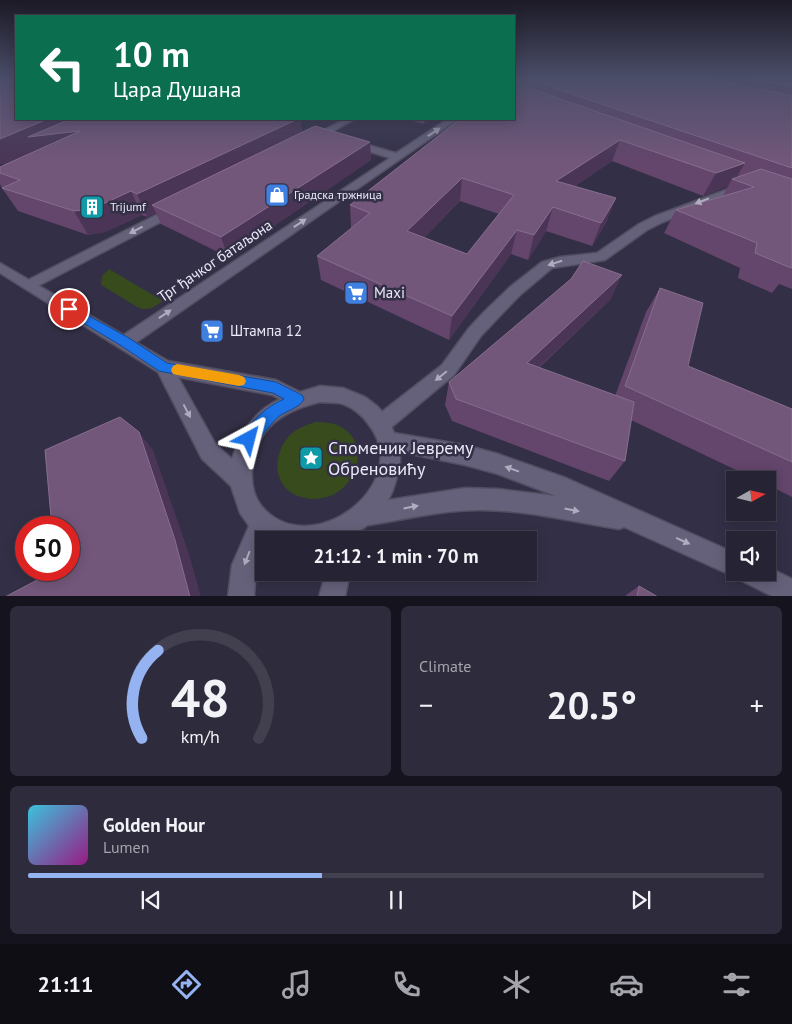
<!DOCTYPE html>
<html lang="en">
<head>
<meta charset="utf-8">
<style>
	body { margin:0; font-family:"PT Sans",sans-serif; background:#2e2b3c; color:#f1f3f6; height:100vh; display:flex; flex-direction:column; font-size:19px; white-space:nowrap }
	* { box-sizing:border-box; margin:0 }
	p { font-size:16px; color:#a4a4ac }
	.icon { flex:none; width:28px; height:28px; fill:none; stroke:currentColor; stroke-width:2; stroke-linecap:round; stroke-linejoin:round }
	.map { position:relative; height:596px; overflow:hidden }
	.details { display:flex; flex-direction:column; gap:10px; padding:10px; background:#15131d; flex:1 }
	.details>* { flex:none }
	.hud { position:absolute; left:15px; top:15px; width:500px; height:105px; border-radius:0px; box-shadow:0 2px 12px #0003,0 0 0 1px #42404f; background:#0b6e4f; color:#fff; overflow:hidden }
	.needle { width:32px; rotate:82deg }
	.tools { position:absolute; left:726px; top:471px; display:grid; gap:10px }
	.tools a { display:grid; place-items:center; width:50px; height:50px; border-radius:0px; background:#262334; box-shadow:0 2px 12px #0003,0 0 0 1px #42404f; font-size:25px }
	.speed { position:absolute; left:15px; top:516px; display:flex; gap:10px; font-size:25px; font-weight:700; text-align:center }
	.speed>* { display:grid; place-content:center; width:65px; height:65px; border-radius:50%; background:#262334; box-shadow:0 2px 12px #0003,0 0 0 1px #42404f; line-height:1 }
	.speed .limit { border:8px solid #d22; background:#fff; color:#111 }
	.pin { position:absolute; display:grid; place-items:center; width:42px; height:42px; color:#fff; margin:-21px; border:2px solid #fff; border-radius:50%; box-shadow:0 1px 5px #0007 }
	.me { position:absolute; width:55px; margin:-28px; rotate:38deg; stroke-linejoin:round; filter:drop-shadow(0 0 4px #0008) }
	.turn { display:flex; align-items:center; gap:18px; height:105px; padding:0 15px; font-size:22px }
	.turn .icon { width:65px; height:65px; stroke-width:2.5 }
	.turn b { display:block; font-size:35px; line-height:42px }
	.big { font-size:38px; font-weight:800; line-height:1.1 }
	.details .tile { flex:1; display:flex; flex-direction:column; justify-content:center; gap:8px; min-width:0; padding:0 18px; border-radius:8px; background:#2e2b3c }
	.details .dial { align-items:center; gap:0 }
	.dial svg { height:130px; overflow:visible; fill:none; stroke:#42404f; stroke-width:7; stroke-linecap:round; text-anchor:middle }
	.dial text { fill:#f1f3f6; stroke:none }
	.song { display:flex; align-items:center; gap:15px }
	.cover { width:60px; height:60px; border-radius:8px; background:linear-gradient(135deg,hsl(190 70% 55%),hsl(310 70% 35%)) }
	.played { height:5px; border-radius:2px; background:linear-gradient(90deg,#95b2f1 40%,#42404f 40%) }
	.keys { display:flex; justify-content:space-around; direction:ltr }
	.heat { display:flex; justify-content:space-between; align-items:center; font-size:28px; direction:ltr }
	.details .tiles { flex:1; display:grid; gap:10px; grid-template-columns:1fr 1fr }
	.tile:last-child { grid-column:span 2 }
	.trip { position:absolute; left:255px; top:531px; width:282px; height:50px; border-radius:0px; background:#262334; box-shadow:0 2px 12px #0003,0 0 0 1px #42404f; font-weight:800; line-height:50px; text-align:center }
	.tab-bar { display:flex; height:80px; justify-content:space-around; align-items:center; background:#0f0e15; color:#a4a4ac }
	.tab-bar .icon { width:35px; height:35px }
	.tab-bar .current { color:#95b2f1 }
	.tab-bar b { font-size:22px; color:#f1f3f6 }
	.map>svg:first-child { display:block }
	.green { fill:#374b1d }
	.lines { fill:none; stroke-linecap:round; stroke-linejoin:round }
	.street-casing { stroke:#514e61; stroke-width:3 }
	.secondary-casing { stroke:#514e61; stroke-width:3 }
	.street { fill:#65617a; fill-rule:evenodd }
	.secondary { fill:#65617a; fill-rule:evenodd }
	.wall { fill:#64456c; fill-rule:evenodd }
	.shaded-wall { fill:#4a3556 }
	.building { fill:#73577b; stroke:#866e8e; fill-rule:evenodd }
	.oneway { fill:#afacbf }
	.route { fill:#1a73e8; stroke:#114b97 }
	.slow { fill:#f59e0b }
	.labels { text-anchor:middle; stroke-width:5; stroke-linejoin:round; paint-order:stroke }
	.far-poi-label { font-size:12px; fill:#ece9f8; stroke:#332f46; text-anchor:start }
	.street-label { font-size:15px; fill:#ece9f8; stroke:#332f46 }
	.poi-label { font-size:15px; fill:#ece9f8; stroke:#332f46; text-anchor:start }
	.near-poi-label { font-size:18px; fill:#ece9f8; stroke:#332f46; text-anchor:start }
</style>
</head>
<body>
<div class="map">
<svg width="792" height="597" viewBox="0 0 792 597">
	<rect width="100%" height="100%" fill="#332f46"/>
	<!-- green -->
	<path class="green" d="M109 269 163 301C154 307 149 311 139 308L101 285 102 276Z
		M315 422C380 419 365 501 311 499 304 498 296 496 290 492 271 477 275 450 291 434 298 428 307 425 315 422Z"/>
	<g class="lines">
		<!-- street casing -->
		<g class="street-casing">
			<path id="street" d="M345 119H355L315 141H309L307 139Z
				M448 119H458L131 346 125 348 119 346 117 342 119 338 390 158 348 145V141H354L396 153Z
				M742 184 748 187 746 189 663 222 647 230 605 260 552 268 520 295 497 319 481 336 454 375 388 430 381 433 374 430 371 424 374 418 442 365 469 328 485 311 510 287 542 262 560 257 597 253 639 224 655 216Z
				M176 205 182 209 180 212 34 288H24L22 285 24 282Z
				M388 432 465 445 498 454 566 478 735 553V572H768V567L792 579V597H774L742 581 740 575 735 577 624 527 619 529C573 522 526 510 480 510 440 510 402 520 363 526L355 523 352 515 355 507 363 504 465 488 498 489 556 496 498 474 465 465 381 448 378 441 381 434Z"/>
		</g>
		<!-- secondary casing -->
		<g class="secondary-casing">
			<path id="secondary" d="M0 263 168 361 276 380 300 392 320 386 343 388 365 397 377 406 387 417 396 437 400 452V467L393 490 386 505 376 517 364 528 342 540H272L267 538 264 540V546L256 565 254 597H228L232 565 249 526 240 513 231 486 202 459 158 372 0 273ZM178 377 272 395 280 399C254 411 240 432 232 459L216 445ZM320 402C327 403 336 402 343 404 354 408 363 416 369 425 414 482 316 560 265 510 255 500 251 486 252 471 254 429 282 411 320 402Z
				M326 572H350L345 597H319Z"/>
		</g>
		<!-- street -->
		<use href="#street" class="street"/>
		<!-- secondary -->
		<use href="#secondary" class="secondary"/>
	</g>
	<!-- wall -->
	<path class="wall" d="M0 78 16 119H300L302 132 370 142 371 160 228 257 161 224 156 213 147 217 142 215 105 232 88 235 18 211 2 188 0 184V167L7 163 0 164Z
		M514 78H792V289L779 284 772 293 738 278 740 268 664 233 676 210 723 196 728 186 703 196 612 161 575 186 607 221 592 246 546 231 528 260 511 254 449 340 321 280 317 256 351 228 350 205ZM460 201 499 214 467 254 424 238Z
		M404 119H431L424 124Z
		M660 288 688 366 792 409V497L768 485V480H757L631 420 625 461 609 481 452 421 445 405 449 382 611 299 539 368 615 396 646 312Z
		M639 586 658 597H626V595Z"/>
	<!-- shaded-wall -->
	<path class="shaded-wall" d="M48 119H103L80 131 8 163 0 164V139Z
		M298 119H300L303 138 152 205 156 213 147 217 137 194Z
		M424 119H431L424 124Z
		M620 140 612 161 550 204 556 181Z
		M370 142 371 160 228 257 221 237Z
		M745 163 735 180 732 179 728 186 703 196 716 173Z
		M462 178 460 201 407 255V231Z
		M131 191 142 215 105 232 88 235 74 211Z
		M616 198 607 221 592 246 601 223Z
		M553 207 546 231 528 260 534 235Z
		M517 230 511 254 449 340 452 316Z
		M622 275 611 299 519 386 527 363Z
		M139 432 153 450 189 554 201 597H190Z"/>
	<!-- building -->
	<path class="building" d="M0 78H16V119H48L0 139Z
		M514 78H515L517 84 745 163 716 173 620 140 556 181 616 198 601 223 553 207 534 235 517 230 452 316 317 256 370 213 350 205 460 119H514ZM462 178 514 195 467 254 407 231Z
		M524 78H709L792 96V168Z
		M748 78H792V87Z
		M70 119H298L137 194 131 191 92 209 74 211 2 188 20 180 0 173V167L80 131 28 137Z
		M315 126 370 142 221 237 152 205Z
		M761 169 792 179V267L791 268 755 253 757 243 676 210 754 187 732 179Z
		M583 261 622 275 527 363 634 402 625 461 456 399 449 382 571 279Z
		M660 288 703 303 688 366 792 409V462L625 386Z
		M120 417 139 432 175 540 190 597H5L56 570H69V528H52L45 450Z
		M639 586 658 597H637Z"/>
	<!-- one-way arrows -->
	<defs><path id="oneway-solid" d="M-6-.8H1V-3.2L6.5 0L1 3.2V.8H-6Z" transform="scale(1.25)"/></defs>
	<g class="oneway">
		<use href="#oneway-solid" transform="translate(434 132) rotate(-34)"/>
		<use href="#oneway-solid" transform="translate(702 201) rotate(159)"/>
		<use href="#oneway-solid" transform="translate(300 223) rotate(-34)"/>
		<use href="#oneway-solid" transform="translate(136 230) rotate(153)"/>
		<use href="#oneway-solid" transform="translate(555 263) rotate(163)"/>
		<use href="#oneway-solid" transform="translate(165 314) rotate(-34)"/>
		<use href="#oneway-solid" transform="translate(441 376) rotate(141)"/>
		<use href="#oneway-solid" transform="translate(187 411) rotate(62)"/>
		<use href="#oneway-solid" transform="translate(512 469) rotate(-160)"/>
		<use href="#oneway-solid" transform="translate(411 507) rotate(-11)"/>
		<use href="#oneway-solid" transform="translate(572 510) rotate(11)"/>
		<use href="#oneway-solid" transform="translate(683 541) rotate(24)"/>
		<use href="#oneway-solid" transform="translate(247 558) rotate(111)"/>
	</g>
	<!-- sky -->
	<linearGradient id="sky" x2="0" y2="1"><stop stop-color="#1c1a26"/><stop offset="0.48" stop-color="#4a4d68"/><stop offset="1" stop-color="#4a4d68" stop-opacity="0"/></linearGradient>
	<rect width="792" height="162" fill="url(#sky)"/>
	<!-- route -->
	<path class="route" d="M69 305 129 338 167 363 276 382 302 395 304 399C300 408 285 411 278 417 269 425 258 443 249 446L244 444 242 439C250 421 266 407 284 399L273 393 159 371 120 345 65 312 63 309Z"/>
	<!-- slow -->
	<path class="slow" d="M177 364 239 375 244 377 246 381 244 385 239 386 177 375 173 374 171 370 173 366Z"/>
	<!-- icons -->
	<defs>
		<g id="shop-square" transform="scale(1.25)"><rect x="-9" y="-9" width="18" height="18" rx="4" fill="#3f7fe0" stroke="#332f46"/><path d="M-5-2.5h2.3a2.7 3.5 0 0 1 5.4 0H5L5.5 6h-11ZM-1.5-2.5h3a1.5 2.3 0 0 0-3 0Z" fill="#fff"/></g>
		<g id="building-square" transform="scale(1.25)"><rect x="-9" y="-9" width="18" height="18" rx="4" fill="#0f9aa8" stroke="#332f46"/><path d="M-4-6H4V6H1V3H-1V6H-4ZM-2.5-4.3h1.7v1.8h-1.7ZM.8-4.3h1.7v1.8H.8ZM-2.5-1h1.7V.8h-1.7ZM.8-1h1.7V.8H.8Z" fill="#fff"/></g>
		<g id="supermarket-square" transform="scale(1.25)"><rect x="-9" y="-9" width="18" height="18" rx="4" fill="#3f7fe0" stroke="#332f46"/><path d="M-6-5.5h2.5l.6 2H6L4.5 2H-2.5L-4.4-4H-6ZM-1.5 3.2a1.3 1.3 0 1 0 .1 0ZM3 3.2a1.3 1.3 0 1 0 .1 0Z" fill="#fff"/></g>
		<g id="sight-square" transform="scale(1.25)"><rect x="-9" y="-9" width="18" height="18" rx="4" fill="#0f9aa8" stroke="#332f46"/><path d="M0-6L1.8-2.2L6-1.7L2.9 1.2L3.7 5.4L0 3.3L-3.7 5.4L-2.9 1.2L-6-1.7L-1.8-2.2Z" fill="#fff"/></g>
	</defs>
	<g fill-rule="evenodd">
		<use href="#shop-square" x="277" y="195"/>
		<use href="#building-square" x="92" y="207"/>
		<use href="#supermarket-square" x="356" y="293"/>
		<use href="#supermarket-square" x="212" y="331"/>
		<use href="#sight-square" x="311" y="458"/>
	</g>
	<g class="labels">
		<!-- far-poi labels -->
		<g class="far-poi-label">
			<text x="294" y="199">Градска тржница</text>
			<text x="110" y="211">Trijumf</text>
		</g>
		<!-- street labels -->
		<g class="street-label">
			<text transform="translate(215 261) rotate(-34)" y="5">Трг ђачког батаљона</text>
		</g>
		<!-- poi labels -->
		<g class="poi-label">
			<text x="374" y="298">Maxi</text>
			<text x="230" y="336">Штампа 12</text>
		</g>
		<!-- near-poi labels -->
		<g class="near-poi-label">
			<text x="328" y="454">Споменик Јеврему<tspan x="328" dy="21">Обреновићу</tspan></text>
		</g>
	</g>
</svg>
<div class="tools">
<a><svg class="needle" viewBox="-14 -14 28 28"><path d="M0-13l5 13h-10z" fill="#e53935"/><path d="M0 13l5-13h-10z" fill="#a4a4ac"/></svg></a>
<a><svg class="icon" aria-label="sound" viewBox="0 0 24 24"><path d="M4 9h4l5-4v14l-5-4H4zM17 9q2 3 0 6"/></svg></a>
</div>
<div class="speed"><div class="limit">50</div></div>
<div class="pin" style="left:69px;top:309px;background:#d93025"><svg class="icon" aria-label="arrive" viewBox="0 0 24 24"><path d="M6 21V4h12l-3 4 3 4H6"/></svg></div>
<svg class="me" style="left:249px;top:439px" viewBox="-20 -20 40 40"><path d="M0-17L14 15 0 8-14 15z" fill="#1a73e8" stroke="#fff" stroke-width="4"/></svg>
<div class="trip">21:12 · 1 min · 70 m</div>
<div class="hud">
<div class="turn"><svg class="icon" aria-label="left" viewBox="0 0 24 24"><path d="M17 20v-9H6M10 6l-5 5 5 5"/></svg><div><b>10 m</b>Цара Душана</div></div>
</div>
</div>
<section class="details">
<div class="tiles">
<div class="tile dial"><svg viewBox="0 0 100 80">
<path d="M14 69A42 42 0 1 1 86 69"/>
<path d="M14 69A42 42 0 0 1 24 15" stroke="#95b2f1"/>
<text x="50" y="56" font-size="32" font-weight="700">48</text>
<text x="50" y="72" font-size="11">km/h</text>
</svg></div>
<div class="tile"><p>Climate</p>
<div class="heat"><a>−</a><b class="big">20.5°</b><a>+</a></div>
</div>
<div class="tile">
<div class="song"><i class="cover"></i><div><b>Golden Hour</b><p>Lumen</p></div></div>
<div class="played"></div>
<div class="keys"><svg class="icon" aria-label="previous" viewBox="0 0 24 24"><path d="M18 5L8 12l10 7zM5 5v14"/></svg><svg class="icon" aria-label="pause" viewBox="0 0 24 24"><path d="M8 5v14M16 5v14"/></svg><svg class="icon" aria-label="next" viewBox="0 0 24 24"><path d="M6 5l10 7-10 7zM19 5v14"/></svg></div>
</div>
</div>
</section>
<nav class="tab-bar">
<b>21:11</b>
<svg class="icon current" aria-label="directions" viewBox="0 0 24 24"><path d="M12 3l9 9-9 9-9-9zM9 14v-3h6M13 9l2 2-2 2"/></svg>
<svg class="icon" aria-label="music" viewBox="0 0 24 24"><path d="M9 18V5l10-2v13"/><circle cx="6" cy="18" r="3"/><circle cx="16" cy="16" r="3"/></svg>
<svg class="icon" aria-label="phone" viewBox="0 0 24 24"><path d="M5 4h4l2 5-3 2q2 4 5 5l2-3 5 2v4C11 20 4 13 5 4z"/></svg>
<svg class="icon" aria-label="climate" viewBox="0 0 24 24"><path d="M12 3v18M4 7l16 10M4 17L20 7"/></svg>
<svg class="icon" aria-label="car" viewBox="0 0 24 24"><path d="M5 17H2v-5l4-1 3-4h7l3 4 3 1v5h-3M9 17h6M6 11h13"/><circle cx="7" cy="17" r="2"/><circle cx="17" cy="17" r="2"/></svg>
<svg class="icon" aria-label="filters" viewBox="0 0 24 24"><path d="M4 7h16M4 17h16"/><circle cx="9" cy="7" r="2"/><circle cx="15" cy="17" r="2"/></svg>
</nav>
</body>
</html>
